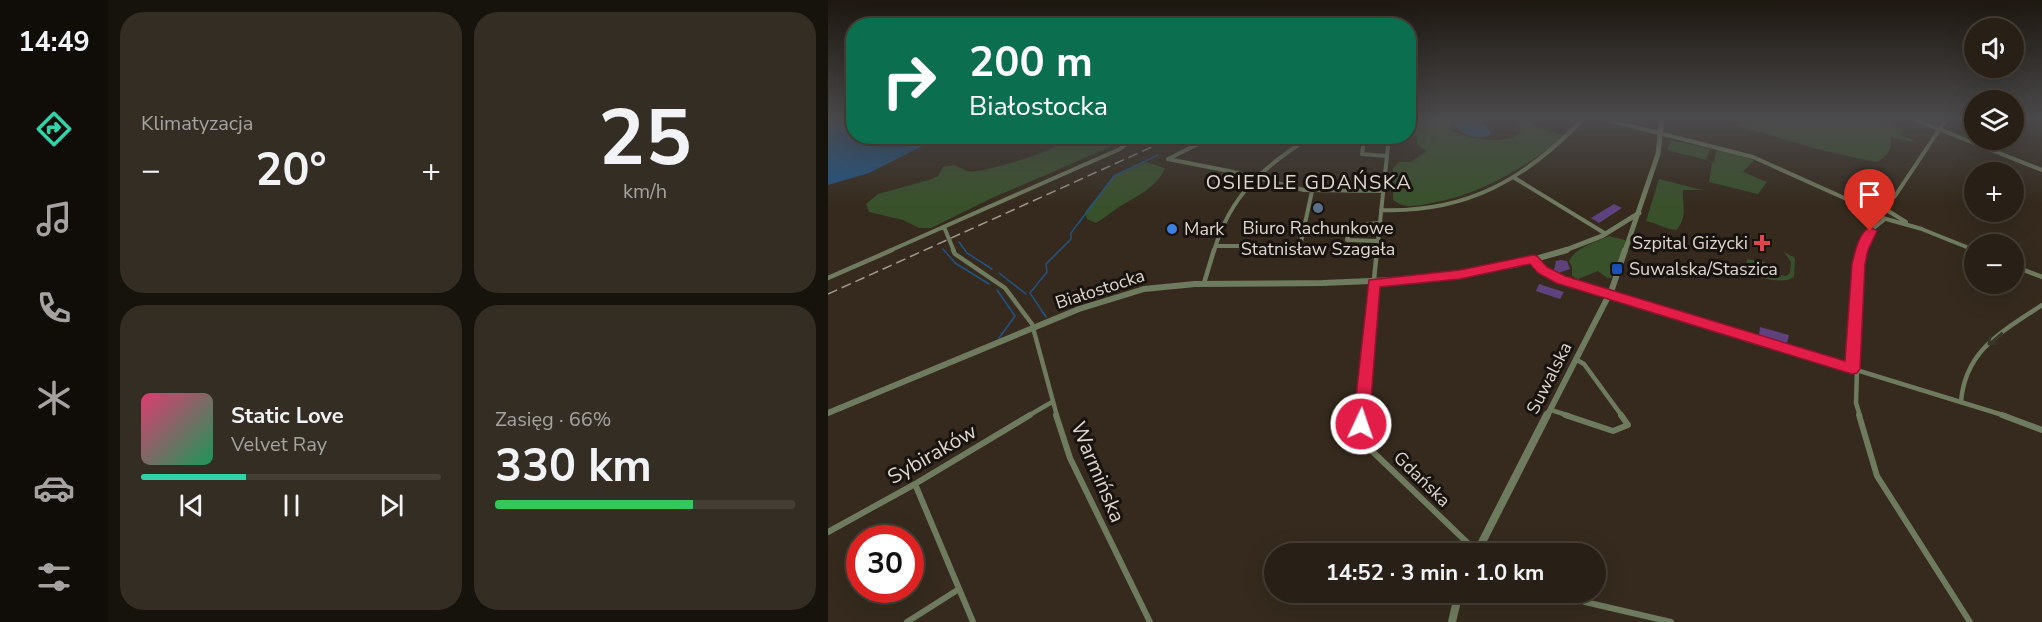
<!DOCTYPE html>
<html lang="pl">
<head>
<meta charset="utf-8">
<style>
	body { margin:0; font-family:"Nunito Sans",sans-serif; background:#342d23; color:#f1f3f6; height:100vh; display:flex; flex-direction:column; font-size:22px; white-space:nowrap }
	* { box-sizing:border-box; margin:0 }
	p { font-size:20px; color:#a5a3a1 }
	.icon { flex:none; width:33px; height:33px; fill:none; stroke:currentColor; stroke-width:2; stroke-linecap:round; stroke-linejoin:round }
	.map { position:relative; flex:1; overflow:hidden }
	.side { display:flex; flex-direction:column; gap:12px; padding:12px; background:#16120c; width:720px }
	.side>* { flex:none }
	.top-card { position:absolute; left:18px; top:18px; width:570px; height:126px; border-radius:24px; box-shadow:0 6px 24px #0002,0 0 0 2px #443e35; background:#0b6e4f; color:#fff; overflow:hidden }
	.buttons { position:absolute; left:1136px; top:18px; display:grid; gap:12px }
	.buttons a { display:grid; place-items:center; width:60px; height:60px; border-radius:50%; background:#282016; box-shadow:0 6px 24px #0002,0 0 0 2px #443e35; font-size:30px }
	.speed { position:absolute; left:18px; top:525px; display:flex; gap:12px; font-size:30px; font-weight:700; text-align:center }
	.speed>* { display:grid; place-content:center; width:78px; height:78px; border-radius:50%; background:#282016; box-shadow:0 6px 24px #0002,0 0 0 2px #443e35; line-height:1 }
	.speed .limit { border:9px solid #d22; background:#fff; color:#111 }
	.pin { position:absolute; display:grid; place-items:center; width:51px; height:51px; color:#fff; margin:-62px -26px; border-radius:50% 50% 50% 0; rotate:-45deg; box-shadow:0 0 6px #0007 }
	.pin .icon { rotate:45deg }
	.me { position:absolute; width:66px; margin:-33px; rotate:3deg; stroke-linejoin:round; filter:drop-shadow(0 0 4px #0008) }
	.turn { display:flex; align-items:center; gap:21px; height:126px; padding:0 24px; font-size:27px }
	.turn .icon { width:78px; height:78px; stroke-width:2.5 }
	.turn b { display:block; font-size:42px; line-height:51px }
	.big { font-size:45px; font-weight:700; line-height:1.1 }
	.side .widget { flex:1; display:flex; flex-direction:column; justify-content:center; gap:9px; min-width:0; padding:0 21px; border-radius:24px; background:#342d23 }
	.side .dial { align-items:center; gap:0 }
	.dial b { font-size:78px; line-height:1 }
	.song { display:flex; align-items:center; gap:18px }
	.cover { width:72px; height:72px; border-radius:9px; background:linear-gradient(135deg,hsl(340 70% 55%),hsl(150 70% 35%)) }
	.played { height:6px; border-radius:3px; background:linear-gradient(90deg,#31d4a9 35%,#443e35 35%) }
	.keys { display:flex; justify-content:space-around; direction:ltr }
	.heat { display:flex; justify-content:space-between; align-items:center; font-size:33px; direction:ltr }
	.charge { height:9px; border-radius:4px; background:linear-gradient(90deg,#34c759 66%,#443e35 0) }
	.side .tiles { flex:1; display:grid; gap:12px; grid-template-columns:repeat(2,1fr) }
	.trip { position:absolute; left:436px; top:543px; width:342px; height:60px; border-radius:30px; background:#282016; box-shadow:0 6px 24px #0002,0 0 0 2px #443e35; font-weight:700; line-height:60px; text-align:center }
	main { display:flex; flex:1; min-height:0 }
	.dock { display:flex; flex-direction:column; width:108px; justify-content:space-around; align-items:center; background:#100d09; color:#a5a3a1 }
	.dock .icon { width:42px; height:42px }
	.dock .active { color:#31d4a9 }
	.dock b { font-size:27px; color:#f1f3f6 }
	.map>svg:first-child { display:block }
	.green { fill:#39512b }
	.water { fill:#1f5485 }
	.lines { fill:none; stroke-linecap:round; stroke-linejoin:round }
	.stream { stroke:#1f5485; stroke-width:1.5 }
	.building { fill:#5e427d }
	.minor-far2 { stroke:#6f7b5e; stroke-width:4 }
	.minor-far1 { stroke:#6f7b5e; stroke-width:4.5 }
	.minor { stroke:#6f7b5e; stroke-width:6 }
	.tertiary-far2 { stroke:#6f7b5e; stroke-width:5 }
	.tertiary-far1 { stroke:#6f7b5e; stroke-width:6 }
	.tertiary { stroke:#6f7b5e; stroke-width:8 }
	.rail { stroke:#a2998f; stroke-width:1.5; stroke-dasharray:10 5; stroke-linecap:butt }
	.oneway { stroke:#36372a }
	.route { fill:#e11d48; stroke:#92132f; stroke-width:1.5 }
	.service-dot { fill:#5c6f8a; stroke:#18130e; stroke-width:2 }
	.shop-dot { fill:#3f7fe0; stroke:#18130e; stroke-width:2 }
	.health-dot { fill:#e0444e; stroke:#18130e; stroke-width:2 }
	.transit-dot { fill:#1a4fb4; stroke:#18130e; stroke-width:2 }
	.labels { text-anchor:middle; stroke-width:6; stroke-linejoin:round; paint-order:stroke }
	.poi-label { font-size:18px; fill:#dfd7cf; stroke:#18130e; text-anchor:start }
	.street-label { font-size:18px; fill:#dfd7cf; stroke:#18130e }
	.neighbourhood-label { font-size:20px; letter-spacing:1.5px; fill:#dfd7cf; stroke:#18130e }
	.near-street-label { font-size:21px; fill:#dfd7cf; stroke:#18130e }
</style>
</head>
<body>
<main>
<nav class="dock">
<b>14:49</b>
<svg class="icon active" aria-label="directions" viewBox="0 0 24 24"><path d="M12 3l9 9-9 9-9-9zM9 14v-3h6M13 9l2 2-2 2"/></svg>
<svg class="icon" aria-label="music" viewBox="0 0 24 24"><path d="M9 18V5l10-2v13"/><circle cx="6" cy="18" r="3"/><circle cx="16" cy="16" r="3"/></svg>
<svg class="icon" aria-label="phone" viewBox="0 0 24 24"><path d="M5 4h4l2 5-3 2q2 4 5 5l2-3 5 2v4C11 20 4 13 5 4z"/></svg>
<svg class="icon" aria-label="climate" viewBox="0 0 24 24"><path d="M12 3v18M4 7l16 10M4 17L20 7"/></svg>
<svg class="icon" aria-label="car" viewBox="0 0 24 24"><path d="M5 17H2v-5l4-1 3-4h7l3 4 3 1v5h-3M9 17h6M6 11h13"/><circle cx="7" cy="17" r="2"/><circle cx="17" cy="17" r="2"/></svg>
<svg class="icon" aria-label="filters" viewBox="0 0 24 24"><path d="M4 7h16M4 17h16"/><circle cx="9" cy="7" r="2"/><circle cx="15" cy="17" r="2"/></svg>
</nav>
<section class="side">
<div class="tiles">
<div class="widget"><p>Klimatyzacja</p>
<div class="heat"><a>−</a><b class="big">20°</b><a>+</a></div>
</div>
<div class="widget dial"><b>25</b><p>km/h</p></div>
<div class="widget">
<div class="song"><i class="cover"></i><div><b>Static Love</b><p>Velvet Ray</p></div></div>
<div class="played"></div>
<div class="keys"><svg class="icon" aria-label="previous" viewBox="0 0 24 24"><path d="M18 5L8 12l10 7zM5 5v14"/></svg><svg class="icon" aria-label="pause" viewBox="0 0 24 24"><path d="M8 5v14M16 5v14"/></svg><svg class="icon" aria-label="next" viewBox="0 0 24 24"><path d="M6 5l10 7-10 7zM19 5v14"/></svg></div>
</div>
<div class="widget"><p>Zasięg · 66%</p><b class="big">330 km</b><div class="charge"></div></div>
</div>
</section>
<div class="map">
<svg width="1214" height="622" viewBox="0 0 1214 622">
	<rect width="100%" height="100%" fill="#352a1d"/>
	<!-- green -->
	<path class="green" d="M581 118H622L624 131C642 139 678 146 693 132L688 118H702L708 127 735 135 733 140C690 170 657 193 604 203 590 206 576 209 565 200V168L571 162H582L599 151 589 145V138L581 131Z
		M889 118H1046L1074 129 1073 135 1086 140 1084 142 1062 137C1065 149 1059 157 1048 162L989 149 912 126 913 123Z
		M242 137H285L290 141 289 144 164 198 103 228H91L75 220 41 212 38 204 50 194 104 179 110 176 115 167 126 165C130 166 135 170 139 171 153 175 233 149 242 137Z
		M843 140 882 149 878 160 839 150Z
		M889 149 926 160 915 172 939 182 930 194 881 182 884 163 880 162H886Z
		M318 162 337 168C329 187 308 197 291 207 283 212 277 218 268 223L259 219 257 212 286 176Z
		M831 179 874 190H855C854 203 860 219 848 230 837 229 829 223 818 221Z
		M781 236 797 240 798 244 783 278H779L770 271 750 279 744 276V267L741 261C749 246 767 243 781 236Z
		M956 252 967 258 966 277C956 285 928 278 918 271L919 259 937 262 936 273 953 277V275L958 276 962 273 963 262Z"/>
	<!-- water -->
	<path class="water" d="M0 118H25L26 136 112 137 41 173 0 185Z
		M626 118C641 118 657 117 663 134 651 142 627 134 624 119Z"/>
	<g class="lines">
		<!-- stream -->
		<path class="stream" d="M131 242 139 253 164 269
			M115 249 127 263 161 284
			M171 273 198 294
			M169 290 187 316 171 338
			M218 317 202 293 219 272 218 264 243 239V233L286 176 330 155"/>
	</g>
	<!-- building -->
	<path class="building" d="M786 204 794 208 771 223 763 218Z
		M732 260 739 261 742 269 730 273 726 270 728 261Z
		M711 284 736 292 732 299 708 291Z
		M932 327 961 335 959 343 931 335Z"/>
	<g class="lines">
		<!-- minor-far2 -->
		<path class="minor-far2" d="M772 118 925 157 1043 210 1051 217 1094 229
			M1083 118 1214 170
			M559 156 534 154 536 141H561
			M340 159 401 171 476 190 555 191
			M340 159 386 136
			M685 177 778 234
			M1031 203 1057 209 1078 222
			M1054 208 1067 196 1119 118
			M553 210C639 213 698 179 756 118
			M116 227 126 251
			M1091 228 1146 250
			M1042 231 1057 219
			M550 241 519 240 524 225 552 223
			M388 246H469L473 242 484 191
			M61 251 292 149 301 142
			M386 251C402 195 436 166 484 136
			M549 251 561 136
			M1033 251 1049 216"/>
		<!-- minor-far1 -->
		<path class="minor-far1" d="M125 250 127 254 177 288 204 324 229 416
			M705 259 715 270 733 279 1178 416
			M1185 266 1214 277
			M0 278 64 250
			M376 283 386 250
			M749 360 756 364 794 416
			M1024 369 1033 250
			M1029 370 1028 403 1032 416
			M1133 402C1137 350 1175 331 1214 305
			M723 410 742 416
			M200 416 224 402
			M532 416 549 250"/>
		<!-- minor -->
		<path class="minor" d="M228 415 242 458 322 622
			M532 415 536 438 543 450 649 552
			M737 415 785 431 800 425 793 415
			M1031 415 1049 476 1142 622
			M1174 415 1214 430
			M87 484 145 622
			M0 532 87 484 202 415
			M654 542 671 554
			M731 592 757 602 843 622
			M79 622 131 589"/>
		<!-- tertiary-far2 -->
		<path class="tertiary-far2" d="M735 251 774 236 811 213
			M797 251 830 154 834 118"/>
		<!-- tertiary-far1 -->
		<path class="tertiary-far1" d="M0 413 251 309 316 289 367 284 495 283 590 279 686 265 739 250
			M719 416 784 289 797 250"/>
		<!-- tertiary -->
		<path class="tertiary" d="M648 554 719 415
			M624 622 631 592"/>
		<!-- rail -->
		<path class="rail" d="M0 294 348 136"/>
	</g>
	<!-- one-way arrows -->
	<defs><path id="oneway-shaft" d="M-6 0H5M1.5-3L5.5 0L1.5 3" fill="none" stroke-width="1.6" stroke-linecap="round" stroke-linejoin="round" transform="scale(1.5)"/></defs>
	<use class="oneway" href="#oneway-shaft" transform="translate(1167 339) rotate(140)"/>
	<!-- sky -->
	<linearGradient id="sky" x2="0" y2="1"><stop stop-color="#1d1710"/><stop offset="0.58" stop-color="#4b4a4c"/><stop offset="1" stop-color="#4b4a4c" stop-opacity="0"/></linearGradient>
	<rect width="1214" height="205" fill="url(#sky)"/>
	<!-- route -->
	<path class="route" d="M1042 227 1049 231 1040 250 1037 264 1032 369 1029 373 1024 374 728 283 710 273 702 264 632 279 552 287 541 424 538 429 533 431 527 429 525 424 541 280 632 270 705 255 709 256 719 267 737 276 1017 361 1024 264C1027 252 1031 232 1042 227Z"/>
	<!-- markers -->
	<circle class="service-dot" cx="490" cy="208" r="6"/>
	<circle class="shop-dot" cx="344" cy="229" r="6"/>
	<path class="health-dot" d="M931 234h6v6h6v6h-6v6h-6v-6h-6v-6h6z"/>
	<rect class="transit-dot" x="783" y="263" width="12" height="12" rx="3"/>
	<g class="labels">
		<!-- poi labels -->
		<g class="poi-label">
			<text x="490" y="234" text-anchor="middle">Biuro Rachunkowe<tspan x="490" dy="21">Statnisław Szagała</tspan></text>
			<text x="356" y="235">Mark</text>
			<text x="920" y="249" text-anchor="end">Szpital Giżycki</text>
			<text x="801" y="275">Suwalska/Staszica</text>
		</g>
		<!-- street labels -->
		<g class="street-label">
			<text transform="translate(272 289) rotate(-18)" y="6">Białostocka</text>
			<text transform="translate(721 378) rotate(-63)" y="6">Suwalska</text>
			<text transform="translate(594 479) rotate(44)" y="6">Gdańska</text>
		</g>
		<!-- neighbourhood labels -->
		<g class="neighbourhood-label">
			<text x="481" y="189">OSIEDLE GDAŃSKA</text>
		</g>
		<!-- near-street labels -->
		<g class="near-street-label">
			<text transform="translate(104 454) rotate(-30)" y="7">Sybiraków</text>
			<text transform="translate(270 472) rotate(67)" y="7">Warmińska</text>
		</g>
	</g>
</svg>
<div class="buttons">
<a><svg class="icon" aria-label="sound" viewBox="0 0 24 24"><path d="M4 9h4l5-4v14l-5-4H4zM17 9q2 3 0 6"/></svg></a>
<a><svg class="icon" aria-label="layers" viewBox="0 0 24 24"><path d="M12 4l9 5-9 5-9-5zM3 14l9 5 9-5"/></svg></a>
<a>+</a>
<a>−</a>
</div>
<div class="speed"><div class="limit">30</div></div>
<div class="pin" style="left:1042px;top:231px;background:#d93025"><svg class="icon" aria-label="arrive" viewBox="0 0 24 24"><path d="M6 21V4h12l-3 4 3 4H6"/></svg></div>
<svg class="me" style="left:533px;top:424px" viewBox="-20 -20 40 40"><circle r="17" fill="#e11d48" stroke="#fff" stroke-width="3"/><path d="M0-11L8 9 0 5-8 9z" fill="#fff"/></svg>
<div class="trip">14:52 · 3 min · 1.0 km</div>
<div class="top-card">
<div class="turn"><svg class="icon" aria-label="right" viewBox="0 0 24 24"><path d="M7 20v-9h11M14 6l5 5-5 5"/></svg><div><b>200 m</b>Białostocka</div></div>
</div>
</div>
</main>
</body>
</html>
